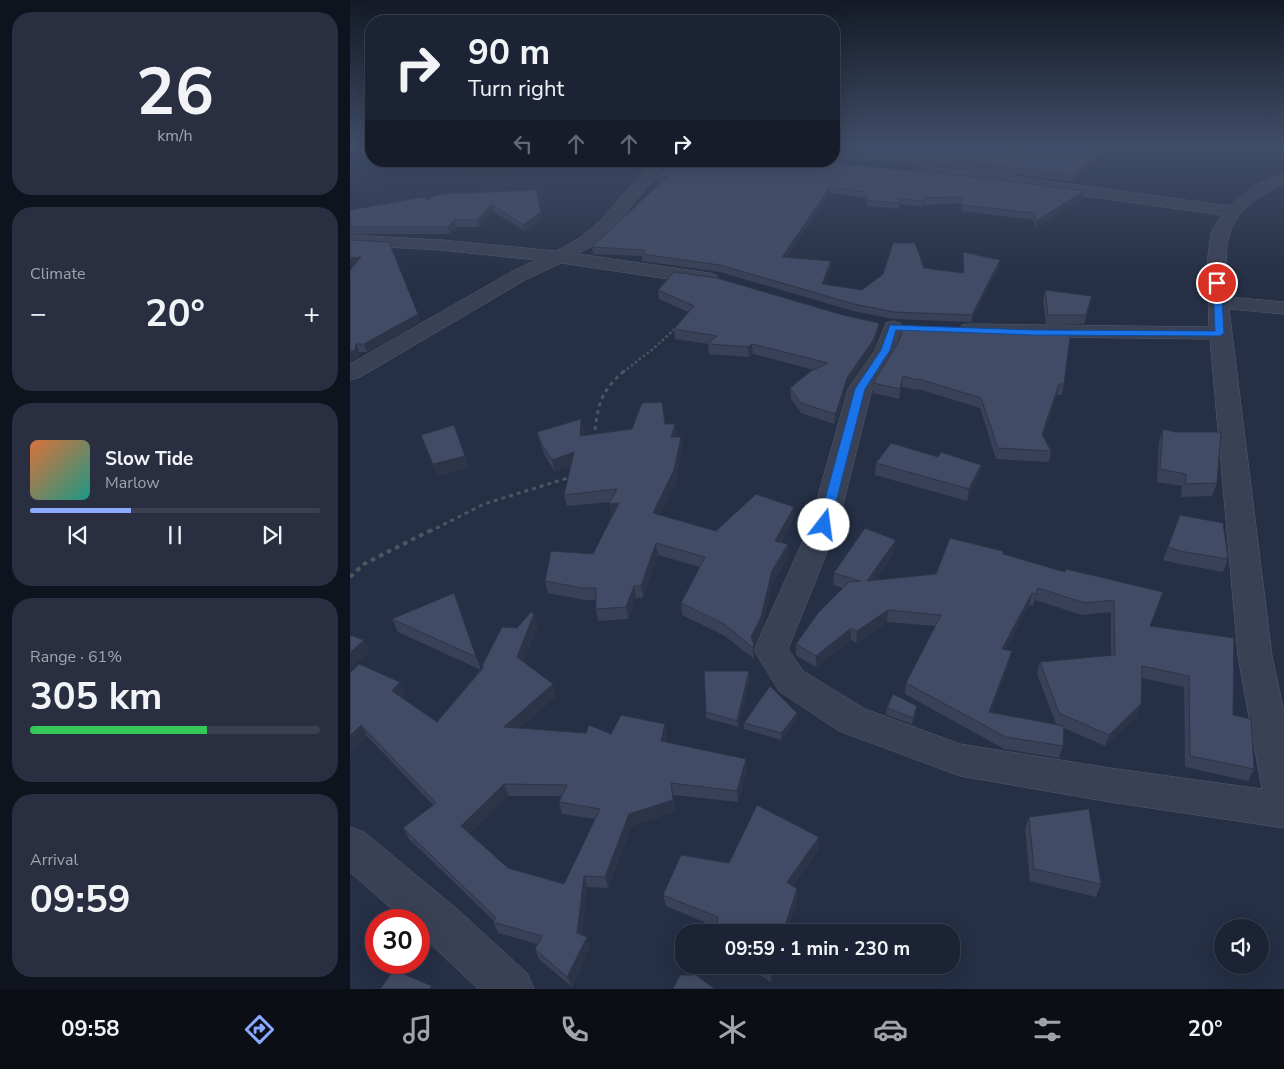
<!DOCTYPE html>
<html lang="en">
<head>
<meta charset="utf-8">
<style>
	body { margin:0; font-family:"Nunito Sans",sans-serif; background:#292f40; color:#f1f3f6; height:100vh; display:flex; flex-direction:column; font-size:19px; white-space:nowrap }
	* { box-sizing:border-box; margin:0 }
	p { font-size:16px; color:#a0a4ac }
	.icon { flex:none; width:28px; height:28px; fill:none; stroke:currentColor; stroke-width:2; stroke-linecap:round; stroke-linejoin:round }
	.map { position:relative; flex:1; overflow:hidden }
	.side { display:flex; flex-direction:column; gap:12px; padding:12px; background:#0f131d; width:350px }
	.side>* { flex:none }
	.banner { position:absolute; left:15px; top:15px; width:475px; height:152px; border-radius:20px; box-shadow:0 5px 20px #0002,0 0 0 1px #3a404f; background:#1c2334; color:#f1f3f6; overflow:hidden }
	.buttons { position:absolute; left:864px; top:919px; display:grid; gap:10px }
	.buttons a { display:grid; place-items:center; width:55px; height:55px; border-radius:50%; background:#1c2334; box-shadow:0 5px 20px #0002,0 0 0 1px #3a404f; font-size:25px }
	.speed { position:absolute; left:15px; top:909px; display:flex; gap:10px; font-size:25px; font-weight:700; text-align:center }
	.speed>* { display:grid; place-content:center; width:65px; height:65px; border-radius:50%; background:#1c2334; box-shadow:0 5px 20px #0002,0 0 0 1px #3a404f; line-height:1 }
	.speed .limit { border:8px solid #d22; background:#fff; color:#111 }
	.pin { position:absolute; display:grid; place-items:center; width:42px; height:42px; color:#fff; margin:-21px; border:2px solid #fff; border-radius:50%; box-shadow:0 1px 5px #0007 }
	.me { position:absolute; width:55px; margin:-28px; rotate:15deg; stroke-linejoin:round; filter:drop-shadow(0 0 4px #0008) }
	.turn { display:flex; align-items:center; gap:18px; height:105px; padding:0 20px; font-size:22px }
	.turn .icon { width:65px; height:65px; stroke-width:2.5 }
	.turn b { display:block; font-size:35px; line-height:42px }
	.lanes { display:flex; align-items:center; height:48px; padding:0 20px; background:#0003; justify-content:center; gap:25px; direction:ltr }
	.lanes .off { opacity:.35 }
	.big { font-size:38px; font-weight:700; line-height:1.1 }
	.side .tile { flex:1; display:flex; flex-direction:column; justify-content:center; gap:8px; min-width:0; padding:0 18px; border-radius:20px; background:#292f40 }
	.side .dial { align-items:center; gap:0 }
	.dial b { font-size:65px; line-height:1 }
	.song { display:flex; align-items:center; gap:15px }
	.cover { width:60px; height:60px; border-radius:8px; background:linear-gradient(135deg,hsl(20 70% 55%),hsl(170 70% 35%)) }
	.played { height:5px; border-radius:2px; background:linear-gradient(90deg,#8ba9ff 35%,#3a404f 35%) }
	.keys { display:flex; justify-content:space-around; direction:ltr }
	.heat { display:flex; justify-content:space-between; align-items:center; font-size:28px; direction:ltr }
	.charge { height:8px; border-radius:4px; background:linear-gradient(90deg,#34c759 61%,#3a404f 0) }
	.trip { position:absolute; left:325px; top:924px; width:285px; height:50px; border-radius:20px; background:#1c2334; box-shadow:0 5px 20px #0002,0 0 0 1px #3a404f; font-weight:700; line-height:50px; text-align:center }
	.menu { display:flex; height:80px; justify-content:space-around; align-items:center; background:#0b0e15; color:#a0a4ac }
	.menu .icon { width:35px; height:35px }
	.menu .selected { color:#8ba9ff }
	.menu b { font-size:22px; color:#f1f3f6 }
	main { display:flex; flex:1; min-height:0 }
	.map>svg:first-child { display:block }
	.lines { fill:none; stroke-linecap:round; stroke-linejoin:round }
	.street-casing { stroke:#555c6f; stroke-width:1 }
	.path-far2 { stroke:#435a5f; stroke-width:2.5; stroke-dasharray:2.5 2.5; stroke-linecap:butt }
	.path-far1 { stroke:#435a5f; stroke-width:3; stroke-dasharray:4 4; stroke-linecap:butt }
	.path { stroke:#435a5f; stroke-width:4; stroke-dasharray:4.5 4.5; stroke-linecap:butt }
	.street { fill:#3a4154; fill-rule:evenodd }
	.wall { fill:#394057; fill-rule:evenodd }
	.shaded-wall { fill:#2e3447 }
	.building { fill:#424b65; stroke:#2e3447; fill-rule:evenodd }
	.route { fill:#1a73e8; stroke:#114b97 }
</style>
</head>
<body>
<main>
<section class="side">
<div class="tile dial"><b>26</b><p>km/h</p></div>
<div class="tile"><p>Climate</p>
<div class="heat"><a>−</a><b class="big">20°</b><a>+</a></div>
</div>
<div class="tile">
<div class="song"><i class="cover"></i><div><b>Slow Tide</b><p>Marlow</p></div></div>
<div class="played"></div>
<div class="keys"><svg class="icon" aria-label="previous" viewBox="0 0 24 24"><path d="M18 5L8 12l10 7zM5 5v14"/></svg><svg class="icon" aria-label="pause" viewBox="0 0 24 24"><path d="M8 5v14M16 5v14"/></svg><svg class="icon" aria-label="next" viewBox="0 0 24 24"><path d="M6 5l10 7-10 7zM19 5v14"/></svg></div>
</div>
<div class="tile"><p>Range · 61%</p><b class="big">305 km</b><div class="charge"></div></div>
<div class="tile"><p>Arrival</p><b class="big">09:59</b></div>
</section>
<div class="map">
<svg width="934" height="989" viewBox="0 0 934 989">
	<rect width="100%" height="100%" fill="#252f45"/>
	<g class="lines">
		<!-- street casing -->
		<g class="street-casing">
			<path id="street" d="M303 161H318L264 228 242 246 228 254 359 273 366 275 369 279 366 283 359 285 211 263 175 280 29 366 8 378 0 380V364L161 272 186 260 91 250 0 245V235L91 240 206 251 230 238 251 220Z
				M571 167 635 172 879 206 904 186 934 173V184C874 212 873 236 878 297L934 302V314L879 309 922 656 934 712V828L760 802 610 776 489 731 429 691 404 650 460 525 498 389 525 350 536 323 543 321 550 323 554 327 547 350 522 389 488 525 438 649 453 671 515 709 610 744 760 768 912 789 888 656 860 339 620 336 612 335 609 330 612 325 620 324 859 327 857 264 861 232 872 215 635 182 566 175 563 172 566 169Z
				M0 827 14 832 106 908 177 973 184 989H128L69 933V920H54L0 872Z"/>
		</g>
		<!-- path-far2 -->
		<path class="path-far2" d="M273 372 303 349 329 325"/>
		<!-- path-far1 -->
		<path class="path-far1" d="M244 438C248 406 249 393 274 371
			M79 532 134 504 221 477"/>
		<!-- path -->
		<path class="path" d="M0 577 14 564 81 530"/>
		<!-- street -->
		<use href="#street" class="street"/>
	</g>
	<!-- wall -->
	<path class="wall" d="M0 145H21V147L0 148Z
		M484 145 755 153 722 182 635 170 484 157Z
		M281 161H301L298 164Z
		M315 161 734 191 733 198 685 228 684 220 612 211 611 203 574 205 572 207 550 204 549 209 517 206 516 198 480 193 436 257 481 261V268L475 284 512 290 574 268 613 273V252L649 267 621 322 543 319 503 311 370 272 292 261V256L243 254 242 247 312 182 305 181 304 175 317 167H316Z
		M186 190 192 219 175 231 143 211 129 227H106L100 234H0V210L77 201Z
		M0 240 68 314 70 322 17 352H9L8 357 0 362V270L4 265Z
		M308 290 493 315 529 323V332L523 349 496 388 487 420 484 424 451 413 441 399 440 388 464 370 403 354 399 357 359 354 358 344 325 339 324 329 338 312 309 299Z
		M695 290 740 305 734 324H696L693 300Z
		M699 330 714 384 712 395H707L693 436 701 451 699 462 646 459 630 408 568 389 567 390 552 387 549 399 523 393V383L681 334H699Z
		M315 424 327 435 326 437H331L332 448 326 482 309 515 366 531 444 507V518L431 542 439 556 422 583 412 629 404 644 405 655 404 659 375 636 332 615 331 603 350 567 308 555 293 598H286L278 619 248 621 246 609V600H235L198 593 195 581 243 554 262 516H261L260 502 217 506 214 495 221 466 205 472 195 456 190 443 187 432 234 429 233 436 282 429Z
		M813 429 867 483 862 496 831 497 832 486 807 482 809 442Z
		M71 435 115 456 119 468 87 476Z
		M588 457 631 465 629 477 617 501 525 475 526 463Z
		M818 547 878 559 873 572 825 563 813 560Z
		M545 552 525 580 586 574 653 554 715 572 813 592 800 626 883 715 904 769 898 781 835 767 834 687 792 678 787 716 755 746 714 728 713 746 709 758 654 749 555 694 556 683 585 626 537 622 506 643 501 640 466 667 446 656V644L493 588 483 585 484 573ZM685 600 732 615 761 612V655L690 662 687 674 706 724 641 712 659 663 655 650 679 605 683 606Z
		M104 593 131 670 48 632 42 619Z
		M188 625 173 662 206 696 170 728 236 733 317 735 315 742 397 770 388 802 323 795 326 811 282 826 258 888 237 887 232 935 240 947 222 987 189 959 185 949 187 944 148 933 143 922 144 921 59 839 53 828 83 805 17 736 0 755V673L55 694 52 697 87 722 132 668V666L167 628ZM159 796H211L209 802 212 814 245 819 214 884 158 868 119 834Z
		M400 678 388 727 356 718V712Z
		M537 708 566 713 562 724 536 715Z
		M447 713V720L431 740 394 729V723Z
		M679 817 751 884 746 897 680 881 675 829Z
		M469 849 443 886 448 901 368 928 316 906 313 895Z
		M394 965H427L421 982Z"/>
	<!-- shaded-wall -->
	<path class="shaded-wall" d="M756 147 755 153 722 182 723 176Z
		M143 161H159L128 174 127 168Z
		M480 187V193L432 264V257Z
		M734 191 733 198 685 228 686 221Z
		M574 198V205L572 207 573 201Z
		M142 204 143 211 129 227 127 220Z
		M191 212 192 219 175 231 173 225Z
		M104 220 106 227 100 234 98 227Z
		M11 257 13 265 0 266V258Z
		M650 260 649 267 621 322 622 315Z
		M481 261V268L472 291V284Z
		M742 296 740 305 734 324 736 315Z
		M68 314 70 322 17 352 14 344Z
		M529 323V332L523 349 496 388 487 420 484 424 485 414 497 378Z
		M6 344 9 352 8 357 0 362V352Z
		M402 344 403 354 399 357 398 347Z
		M553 376 552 387 549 399 550 389Z
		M709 384 707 395 690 444 692 434Z
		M231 419 234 429 232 447 230 436Z
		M325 424 327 435 322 448 321 437Z
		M331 437 332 448 326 482 304 525 303 513Z
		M224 452 227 464 205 472 202 460Z
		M115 456 119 468 87 476 83 464Z
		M631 465 629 477 617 501 619 489Z
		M269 503 271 514 261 516 259 504Z
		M444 507V518L425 552V541Z
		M546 540 545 552 516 592 517 581Z
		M306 543 308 555 293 598 291 586Z
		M438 544 439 556 422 583 412 629 404 644 405 655 404 659 403 648 401 637 422 571Z
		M284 586 286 598 278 619 276 607Z
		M688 588 685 600 683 606 686 594Z
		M682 593 679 605 649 661 652 649Z
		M538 610 537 622 506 643 507 631Z
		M184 614 188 625 171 669 167 657Z
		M501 628V640L466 667V656Z
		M14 640 20 652 0 668V653Z
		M662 651 659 663 637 724 639 712Z
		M399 671 400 678 388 727 387 721Z
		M50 682 55 694 47 702 42 691Z
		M203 684 206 696 158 739 154 727Z
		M791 704 787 716 755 746 759 735Z
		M567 706 566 713 562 724 563 718Z
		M447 713V720L431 740V733Z
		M315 724 317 735 313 753 311 741Z
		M11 725 17 736 0 755V736Z
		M396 759 397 770 388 802 387 791Z
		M321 783 326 811 282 826 258 888 255 877 279 814Z
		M154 784 159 796 116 838 111 826Z
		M469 837V849L438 894 437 882Z
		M234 876 237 887 231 943 227 933Z
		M447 889 448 901 437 932H433Z
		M237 937 240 947 222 987 217 977Z
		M422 965H427L421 982 420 971Z"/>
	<!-- building -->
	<path class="building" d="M484 145H740L756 147 723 176 636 164 484 152Z
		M126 161H143L127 168 124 163Z
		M315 161H463L635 178 734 191 686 221 685 213 612 205V197L574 198 573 201 548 198 550 203 517 200 516 192 480 187 432 257 481 261 472 284 512 290 533 274 543 243H565L574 268 614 273 613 252 650 260 622 315 544 312 504 304 370 265 292 254 296 250 242 247 317 177 304 175 325 163Z
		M186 190 191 212 173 225 142 204 127 220H104L98 227H0V210L74 197 77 201 83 196 94 194Z
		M0 240 39 242 68 314 14 344H6L5 350 0 352V270L11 257 0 258Z
		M324 272 367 278 493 315 529 323 524 339 497 378 487 410 485 414 451 403 440 388 461 371 478 363 402 344 398 347 358 344 367 336 324 329 344 306 308 290Z
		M695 290 742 296 736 315H698Z
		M554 326 637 329 681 334V333L700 334 699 330H721L714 384H709L692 434 701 451 648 448 631 398 569 379 568 380 553 376 550 389 523 383 549 341Z
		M312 402 315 424H325L321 437H331L324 470 303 513 366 531 406 494 444 507 425 541 438 544 422 571 411 617 401 637 404 644 403 648 374 624 331 603 355 557 306 543 291 586H284L276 607 246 609V588H232L195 581 201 551 243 554 269 503 259 504 267 489 214 495 224 452 202 460 192 445 187 432 231 419 230 436 282 429 292 403Z
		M104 425 115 456 83 464 71 435Z
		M813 429 825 432H871L867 483 835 484 836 474 810 469Z
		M541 443 588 457 591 452 631 465 619 489 526 463Z
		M830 515 873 523 878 559 829 551 818 547Z
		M515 528 546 540 517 581 586 574 600 538 653 551V554L715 572 716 569 813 592 800 626 884 638 883 715 901 719 904 769 840 756 839 676 792 666 791 704 759 735 709 713 690 662 765 655 764 600 735 603 688 588 686 594 682 593 652 649 662 651 639 712 714 726 713 746 656 737 556 683 591 615 538 610 507 631 501 628 466 656 446 644 468 613 499 582 510 581 484 573Z
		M104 593 126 657 42 619Z
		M181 612 184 614 167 657 203 684 154 727 236 733 239 725 261 734 271 715 315 724 311 741 396 759 387 791 321 783 323 800 279 814 255 877 234 876 227 933 237 937 217 977 185 949 192 936 143 922 146 918 53 828 86 803 11 725 0 736V673L9 664 50 682 42 691 87 722 134 667 132 666 152 627 167 628ZM154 784 217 785 209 802 250 809 214 884 158 868 111 826Z
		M0 635 14 640 0 653Z
		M354 671H399L387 721 356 712Z
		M420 686 447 713 431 733 394 723Z
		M543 694 567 706 563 718 537 708Z
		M407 805 469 837 437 882 447 889 433 932H367L368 917 313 895 331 855 379 863Z
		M739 809 751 884 684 869 679 817Z
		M410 965H422L420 971Z
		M44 970 82 986 80 989H30Z
		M330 975H346L365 989H323Z"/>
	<!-- sky -->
	<linearGradient id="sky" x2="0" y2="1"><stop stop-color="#141a26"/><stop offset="0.51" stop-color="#404d68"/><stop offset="1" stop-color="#404d68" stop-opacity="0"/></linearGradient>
	<rect width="934" height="284" fill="url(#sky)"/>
	<!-- route -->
	<path class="route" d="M867 280 871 283 874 333 870 336 682 335 546 330 540 350 515 389 480 525 474 529 468 525 505 389 531 350 540 325 682 330 865 331 863 283Z"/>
</svg>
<div class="buttons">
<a><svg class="icon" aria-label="sound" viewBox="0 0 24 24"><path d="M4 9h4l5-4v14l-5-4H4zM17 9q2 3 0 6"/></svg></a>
</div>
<div class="speed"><div class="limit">30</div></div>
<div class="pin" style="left:867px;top:283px;background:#d93025"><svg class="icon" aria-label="arrive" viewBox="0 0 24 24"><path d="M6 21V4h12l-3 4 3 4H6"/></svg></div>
<svg class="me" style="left:474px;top:525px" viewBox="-20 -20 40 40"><circle r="19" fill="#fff"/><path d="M0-13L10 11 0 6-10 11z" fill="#1a73e8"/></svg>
<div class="trip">09:59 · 1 min · 230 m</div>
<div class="banner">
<div class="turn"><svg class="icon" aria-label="right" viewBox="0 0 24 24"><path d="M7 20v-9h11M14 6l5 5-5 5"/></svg><div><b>90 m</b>Turn right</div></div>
<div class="lanes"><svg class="icon off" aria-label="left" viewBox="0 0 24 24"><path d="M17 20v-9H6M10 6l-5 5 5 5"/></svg><svg class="icon off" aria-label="ahead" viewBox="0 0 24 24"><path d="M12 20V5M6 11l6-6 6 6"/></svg><svg class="icon off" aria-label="ahead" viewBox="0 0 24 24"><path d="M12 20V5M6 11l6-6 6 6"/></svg><svg class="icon" aria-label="right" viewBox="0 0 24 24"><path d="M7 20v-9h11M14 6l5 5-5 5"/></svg></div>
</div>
</div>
</main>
<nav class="menu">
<b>09:58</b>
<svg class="icon selected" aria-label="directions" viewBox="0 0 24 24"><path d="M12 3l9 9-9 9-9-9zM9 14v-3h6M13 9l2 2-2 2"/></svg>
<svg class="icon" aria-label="music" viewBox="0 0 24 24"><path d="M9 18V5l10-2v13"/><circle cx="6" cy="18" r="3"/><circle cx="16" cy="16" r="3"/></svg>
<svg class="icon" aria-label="phone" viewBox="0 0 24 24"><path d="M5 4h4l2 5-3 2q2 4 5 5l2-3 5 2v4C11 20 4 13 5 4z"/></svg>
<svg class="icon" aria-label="climate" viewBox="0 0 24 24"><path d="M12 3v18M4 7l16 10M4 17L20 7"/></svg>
<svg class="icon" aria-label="car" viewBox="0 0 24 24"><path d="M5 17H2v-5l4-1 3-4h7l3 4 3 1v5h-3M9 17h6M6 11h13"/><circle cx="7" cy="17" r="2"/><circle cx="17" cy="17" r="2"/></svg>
<svg class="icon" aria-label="filters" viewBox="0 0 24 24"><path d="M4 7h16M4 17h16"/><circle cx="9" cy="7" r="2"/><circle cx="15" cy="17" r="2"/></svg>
<b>20°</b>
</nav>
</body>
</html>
